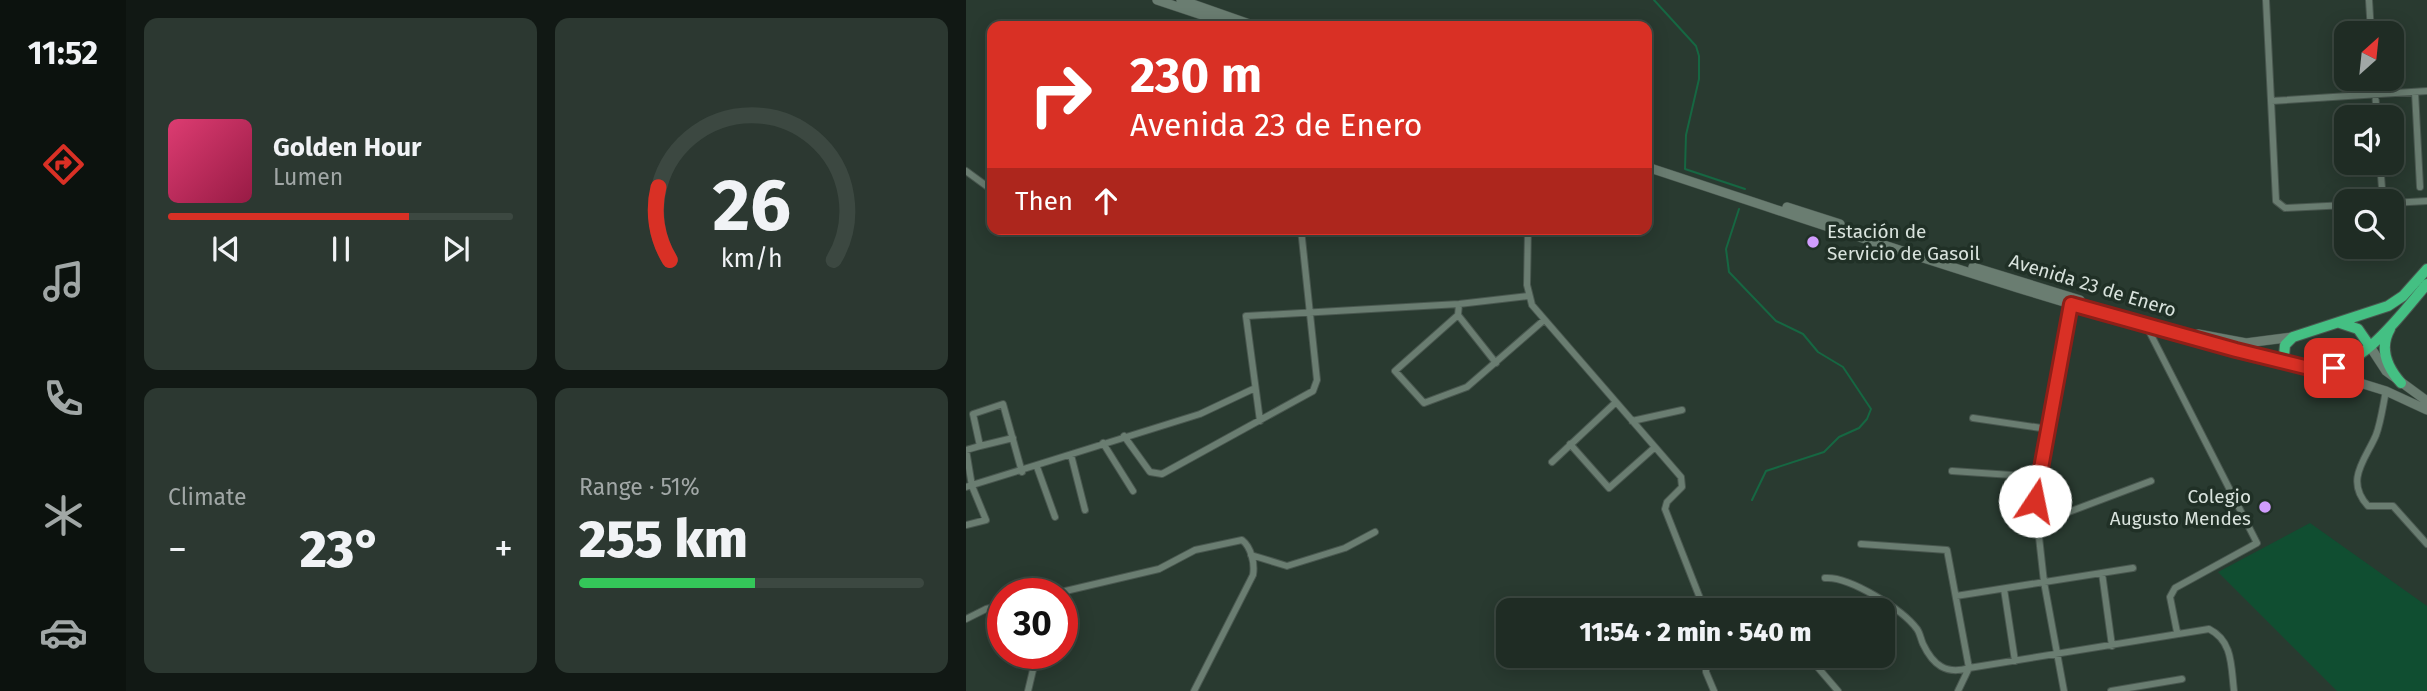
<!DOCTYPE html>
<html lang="en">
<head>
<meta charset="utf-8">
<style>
	body { margin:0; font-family:"Fira Sans",sans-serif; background:#2c3831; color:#f1f3f6; height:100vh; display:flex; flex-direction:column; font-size:26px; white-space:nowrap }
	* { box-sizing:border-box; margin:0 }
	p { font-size:23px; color:#a1a7a6 }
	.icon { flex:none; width:38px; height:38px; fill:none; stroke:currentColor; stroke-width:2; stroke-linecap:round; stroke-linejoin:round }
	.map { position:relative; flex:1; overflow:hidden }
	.details { display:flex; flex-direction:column; gap:18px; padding:18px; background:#111814; width:840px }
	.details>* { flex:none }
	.hud { position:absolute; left:21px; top:21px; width:665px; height:214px; border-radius:14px; box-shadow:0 4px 18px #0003,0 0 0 2px #3c4841; background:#d93025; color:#fff; overflow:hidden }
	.needle { width:46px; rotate:27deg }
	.tools { position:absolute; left:1368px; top:21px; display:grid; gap:14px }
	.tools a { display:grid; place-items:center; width:70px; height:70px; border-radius:14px; background:#1f2c24; box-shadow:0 4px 18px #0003,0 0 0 2px #3c4841; font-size:35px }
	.speed { position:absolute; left:21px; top:578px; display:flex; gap:14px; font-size:35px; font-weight:700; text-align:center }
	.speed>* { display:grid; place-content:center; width:91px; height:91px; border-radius:50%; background:#1f2c24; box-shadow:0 4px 18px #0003,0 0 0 2px #3c4841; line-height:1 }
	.speed .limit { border:10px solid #d22; background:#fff; color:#111 }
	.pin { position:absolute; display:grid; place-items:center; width:60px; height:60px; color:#fff; margin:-30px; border-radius:14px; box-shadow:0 4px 10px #0006 }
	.me { position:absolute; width:77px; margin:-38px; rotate:11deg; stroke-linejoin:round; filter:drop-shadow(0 0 5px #0008) }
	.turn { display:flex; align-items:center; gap:24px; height:147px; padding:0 28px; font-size:32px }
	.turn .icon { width:91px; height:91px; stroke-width:2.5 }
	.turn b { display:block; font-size:49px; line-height:60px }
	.then { display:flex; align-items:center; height:66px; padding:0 28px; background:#0003; gap:14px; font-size:26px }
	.big { font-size:52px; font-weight:800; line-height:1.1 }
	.details .tile { flex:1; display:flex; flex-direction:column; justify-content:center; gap:10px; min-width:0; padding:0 24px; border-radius:14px; background:#2c3831 }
	.details .dial { align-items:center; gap:0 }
	.dial svg { height:182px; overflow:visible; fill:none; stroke:#3c4841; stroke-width:7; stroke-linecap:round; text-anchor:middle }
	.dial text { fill:#f1f3f6; stroke:none }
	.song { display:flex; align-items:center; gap:21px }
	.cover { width:84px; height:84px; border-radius:10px; background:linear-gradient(135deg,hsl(340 70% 55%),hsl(340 70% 35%)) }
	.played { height:7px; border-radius:4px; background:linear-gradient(90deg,#d93025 70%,#3c4841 70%) }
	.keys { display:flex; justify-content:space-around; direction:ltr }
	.heat { display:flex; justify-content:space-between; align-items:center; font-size:38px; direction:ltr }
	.charge { height:10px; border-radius:5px; background:linear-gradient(90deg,#34c759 51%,#3c4841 0) }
	.details .tiles { flex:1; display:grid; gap:18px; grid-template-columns:repeat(2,1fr) }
	.trip { position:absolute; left:530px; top:598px; width:399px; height:70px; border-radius:14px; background:#1f2c24; box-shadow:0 4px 18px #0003,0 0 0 2px #3c4841; font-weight:800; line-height:70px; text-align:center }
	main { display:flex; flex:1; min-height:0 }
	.dock { display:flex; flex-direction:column; width:126px; justify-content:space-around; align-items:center; background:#0c120e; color:#a1a7a6 }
	.dock .icon { width:49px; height:49px }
	.dock .on { color:#d93025 }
	.dock b { font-size:32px; color:#f1f3f6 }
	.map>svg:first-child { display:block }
	.green { fill:#104e31 }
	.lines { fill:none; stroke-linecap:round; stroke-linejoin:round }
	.stream { stroke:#166742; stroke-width:2 }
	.street-casing { stroke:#49574f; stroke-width:8 }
	.secondary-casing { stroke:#49574f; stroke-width:10 }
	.highway-casing { stroke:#49574f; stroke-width:12 }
	.street { stroke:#6a7d71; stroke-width:6 }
	.secondary { stroke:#6a7d71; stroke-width:9 }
	.highway { stroke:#44c083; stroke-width:10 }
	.route-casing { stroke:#8d1f18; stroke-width:18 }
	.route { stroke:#d93025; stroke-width:12 }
	.poi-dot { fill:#d19dfe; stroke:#203026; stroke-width:2.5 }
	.labels { text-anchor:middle; stroke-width:7; stroke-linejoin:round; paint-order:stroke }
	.poi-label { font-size:19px; fill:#d9e3dd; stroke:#203026; text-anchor:start }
	.street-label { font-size:19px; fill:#d9e3dd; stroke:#203026 }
</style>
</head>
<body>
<main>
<nav class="dock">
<b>11:52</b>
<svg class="icon on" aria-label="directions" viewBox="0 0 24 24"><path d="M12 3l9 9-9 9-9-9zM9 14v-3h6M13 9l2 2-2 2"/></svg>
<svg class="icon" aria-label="music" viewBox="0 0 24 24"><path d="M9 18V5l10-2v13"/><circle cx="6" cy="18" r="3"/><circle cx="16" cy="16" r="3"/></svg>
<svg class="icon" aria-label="phone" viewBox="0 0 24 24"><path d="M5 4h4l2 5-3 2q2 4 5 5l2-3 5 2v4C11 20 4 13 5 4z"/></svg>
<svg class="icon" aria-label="climate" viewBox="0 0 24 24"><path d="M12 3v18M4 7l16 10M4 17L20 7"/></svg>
<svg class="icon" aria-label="car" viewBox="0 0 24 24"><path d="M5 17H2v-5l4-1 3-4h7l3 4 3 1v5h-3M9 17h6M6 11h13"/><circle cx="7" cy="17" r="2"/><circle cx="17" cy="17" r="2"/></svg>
</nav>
<section class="details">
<div class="tiles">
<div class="tile">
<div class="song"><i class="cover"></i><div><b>Golden Hour</b><p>Lumen</p></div></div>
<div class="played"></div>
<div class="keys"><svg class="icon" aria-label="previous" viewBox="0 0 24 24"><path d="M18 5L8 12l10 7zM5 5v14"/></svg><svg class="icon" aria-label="pause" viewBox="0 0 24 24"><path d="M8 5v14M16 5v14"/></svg><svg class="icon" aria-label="next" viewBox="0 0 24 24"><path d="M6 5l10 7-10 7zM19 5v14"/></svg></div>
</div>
<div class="tile dial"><svg viewBox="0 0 100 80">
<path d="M14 69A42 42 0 1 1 86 69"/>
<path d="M14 69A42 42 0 0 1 9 37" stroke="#d93025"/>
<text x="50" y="56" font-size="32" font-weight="700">26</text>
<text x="50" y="72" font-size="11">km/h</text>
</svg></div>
<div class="tile"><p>Climate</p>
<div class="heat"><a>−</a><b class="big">23°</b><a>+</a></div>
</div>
<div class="tile"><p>Range · 51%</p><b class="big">255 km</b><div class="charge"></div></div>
</div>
</section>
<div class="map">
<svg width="1461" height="691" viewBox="0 0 1461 691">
	<rect width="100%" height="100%" fill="#293a30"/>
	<!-- green -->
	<path class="green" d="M1344 523 1461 606V691H1371L1252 572Z"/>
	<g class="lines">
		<!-- stream -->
		<path class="stream" d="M688 0 730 46 733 56V79L720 135 719 169 779 189
			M773 209 760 249 763 272 810 321 837 334 852 352 877 367 905 409 901 419 893 428 873 437 858 452 800 471 786 500"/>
		<!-- street casing -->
		<g class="street-casing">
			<path id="street" d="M1300 0 1310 201 1319 208 1381 205
				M1403 0 1405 33
				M1408 79 1411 117
				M1449 92 1454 187
				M1305 101 1461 91
				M1414 163 1417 201
				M0 171 26 190
				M1426 203 1461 201
				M562 229 561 285 566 305 715 477 716 487 701 502 699 509 739 611
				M493 304 492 315 429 371 458 403 501 387 578 320
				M492 315 530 363
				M1181 327 1291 543 1209 588 1204 597 1211 632
				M1420 391C1417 405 1415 422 1410 435 1400 459 1378 480 1402 506H1427L1461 544
				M1007 418 1082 429
				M294 421 280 316 493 304 562 296
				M666 421 716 410
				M158 436 184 472 196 474 347 391 351 380 335 229
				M137 443 167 491
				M604 444 643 488 688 448
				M14 446 47 438
				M105 455 119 510
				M586 462 649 403
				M71 467 89 517
				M986 471 1074 477
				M0 487 234 414 287 389
				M1071 515 1100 513 1185 481
				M0 525 20 520 6 486 0 450 14 446 7 414 37 404 56 472
				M895 544 981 550 1003 668 1243 629C1267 641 1265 666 1268 691
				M285 555 321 566 379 548 409 532
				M1136 573 1146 646
				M859 578C883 576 936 609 951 629 954 633 955 640 957 644 967 665 980 675 1003 668L992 691
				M1038 589 1049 661
				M91 593 193 569 229 550 276 540C285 547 289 563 287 575L228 691
				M990 596 1167 568
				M0 619 20 609 37 605
				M740 656V672L748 691
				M842 656 872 691
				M62 691 71 653
				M1098 691 1078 582 1069 501 1105 304
				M1145 691 1216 679"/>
		</g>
		<!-- secondary casing -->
		<g class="secondary-casing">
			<path id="secondary" d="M191 0 269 26
				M215 0 289 26
				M681 167C894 237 1106 311 1325 364
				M821 207 874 224
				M1007 267 1114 300
				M1232 334 1280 343 1327 337
				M1403 345 1420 371 1461 401
				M1352 370 1420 391 1461 410"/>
		</g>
		<!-- highway casing -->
		<g class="highway-casing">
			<path id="highway" d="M1461 269 1437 296 1422 306 1327 337 1319 345 1318 356C1324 365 1332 365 1342 368 1390 379 1433 316 1461 284
				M1374 323 1392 329 1403 345
				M1424 329C1413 348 1421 367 1435 383"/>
		</g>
		<!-- street -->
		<use href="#street" class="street"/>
		<!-- secondary -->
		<use href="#secondary" class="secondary"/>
		<!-- highway -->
		<use href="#highway" class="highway"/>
	</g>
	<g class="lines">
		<!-- route casing -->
		<g class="route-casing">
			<path id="route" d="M1069 501 1105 304 1270 350 1347 369 1368 368"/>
		</g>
		<!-- route -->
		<use href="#route" class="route"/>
	</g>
	<!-- markers -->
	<g class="poi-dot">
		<circle cx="847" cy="242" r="7"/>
		<circle cx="1299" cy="507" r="7"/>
	</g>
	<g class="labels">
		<!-- poi labels -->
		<g class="poi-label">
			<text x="861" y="238">Estación de<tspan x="861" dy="22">Servicio de Gasoil</tspan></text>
			<text x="1285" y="503" text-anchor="end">Colegio<tspan x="1285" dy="22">Augusto Mendes</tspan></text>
		</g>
		<!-- street labels -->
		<g class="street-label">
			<text transform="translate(1127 285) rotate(17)" y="7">Avenida 23 de Enero</text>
		</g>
	</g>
</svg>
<div class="tools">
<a><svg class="needle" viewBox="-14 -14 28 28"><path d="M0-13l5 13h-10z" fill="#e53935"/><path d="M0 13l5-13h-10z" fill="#a1a7a6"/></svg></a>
<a><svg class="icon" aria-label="sound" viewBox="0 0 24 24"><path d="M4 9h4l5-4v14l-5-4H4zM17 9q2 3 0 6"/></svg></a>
<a><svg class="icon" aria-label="search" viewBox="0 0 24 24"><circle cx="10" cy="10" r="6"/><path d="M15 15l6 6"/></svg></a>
</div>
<div class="speed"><div class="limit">30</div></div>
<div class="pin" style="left:1368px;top:368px;background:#d93025"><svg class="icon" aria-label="arrive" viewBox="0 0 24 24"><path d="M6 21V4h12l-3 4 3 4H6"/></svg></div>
<svg class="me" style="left:1069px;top:501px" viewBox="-20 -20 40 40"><circle r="19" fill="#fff"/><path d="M0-13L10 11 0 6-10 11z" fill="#d93025"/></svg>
<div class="trip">11:54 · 2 min · 540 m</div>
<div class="hud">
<div class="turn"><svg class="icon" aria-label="right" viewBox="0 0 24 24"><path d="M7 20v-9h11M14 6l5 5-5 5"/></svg><div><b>230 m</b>Avenida 23 de Enero</div></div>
<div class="then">Then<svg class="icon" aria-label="ahead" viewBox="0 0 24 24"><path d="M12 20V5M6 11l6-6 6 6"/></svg></div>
</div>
</div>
</main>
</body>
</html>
